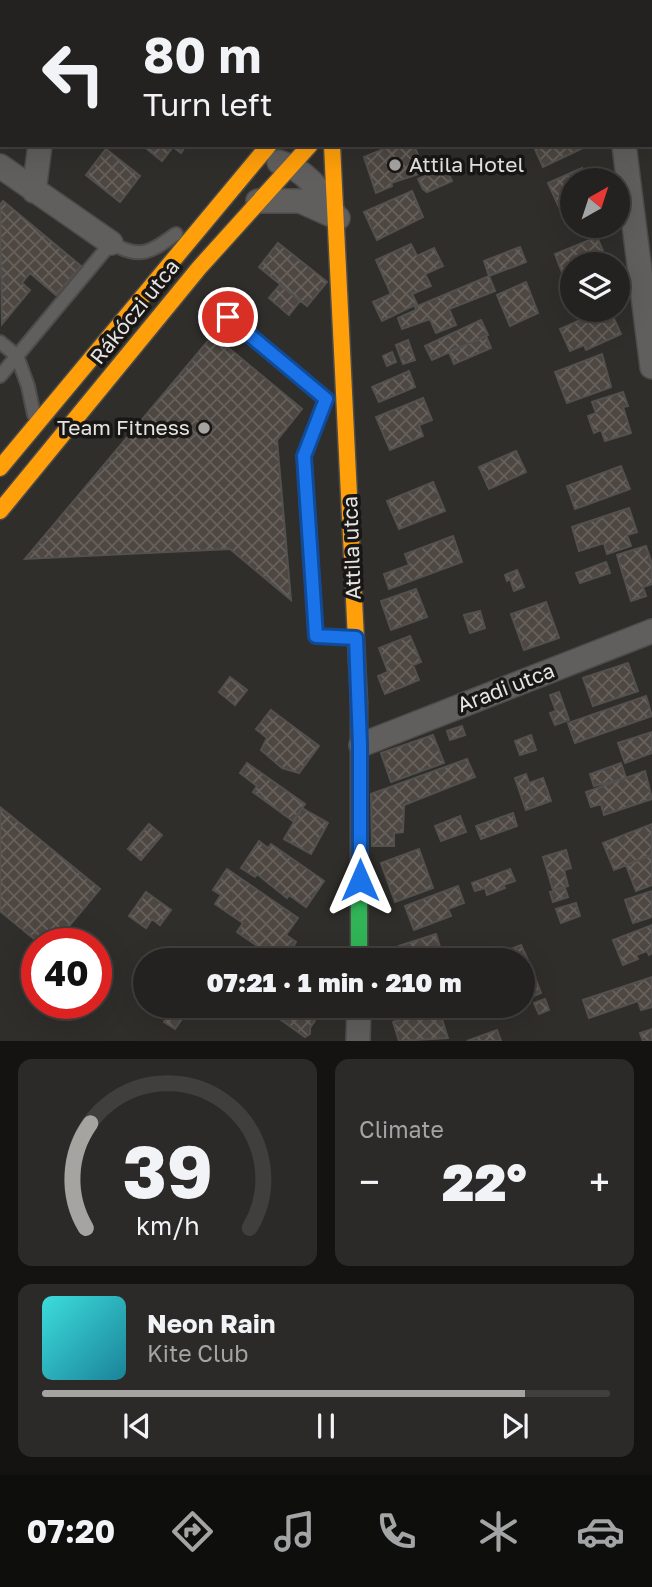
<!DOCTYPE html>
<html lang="en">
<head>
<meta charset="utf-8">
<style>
	body { margin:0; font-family:"Golos Text",sans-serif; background:#2c2a29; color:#f1f3f6; height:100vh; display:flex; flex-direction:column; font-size:26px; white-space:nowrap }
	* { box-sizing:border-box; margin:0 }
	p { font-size:23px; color:#a3a4a5 }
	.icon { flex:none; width:38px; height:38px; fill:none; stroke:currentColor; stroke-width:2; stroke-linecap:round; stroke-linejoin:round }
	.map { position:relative; height:1041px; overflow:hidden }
	.panel { display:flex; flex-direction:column; gap:18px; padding:18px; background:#141312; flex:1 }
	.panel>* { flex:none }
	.guide { position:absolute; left:0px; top:0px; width:653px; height:147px; box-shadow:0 7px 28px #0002,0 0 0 2px #413f3e; background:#242220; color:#f1f3f6; overflow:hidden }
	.needle { width:46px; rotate:39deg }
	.controls { position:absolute; left:560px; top:168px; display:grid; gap:14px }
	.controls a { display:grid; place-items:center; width:70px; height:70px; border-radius:50%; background:#242220; box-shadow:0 7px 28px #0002,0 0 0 2px #413f3e; font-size:35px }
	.speed { position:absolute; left:21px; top:928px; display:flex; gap:14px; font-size:35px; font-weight:700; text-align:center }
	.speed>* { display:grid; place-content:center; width:91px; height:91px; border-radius:50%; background:#242220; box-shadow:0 7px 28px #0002,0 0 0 2px #413f3e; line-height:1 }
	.speed .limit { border:10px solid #d22; background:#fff; color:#111 }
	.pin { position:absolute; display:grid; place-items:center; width:60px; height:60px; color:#fff; margin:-30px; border:4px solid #fff; border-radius:50%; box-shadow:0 2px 7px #0007 }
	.me { position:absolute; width:77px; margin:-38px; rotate:0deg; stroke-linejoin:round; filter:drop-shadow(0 0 5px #0008) }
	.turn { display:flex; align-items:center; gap:24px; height:147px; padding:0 28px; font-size:32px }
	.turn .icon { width:91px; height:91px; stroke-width:2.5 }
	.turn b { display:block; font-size:49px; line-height:60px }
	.big { font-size:52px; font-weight:800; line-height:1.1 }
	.panel .widget { flex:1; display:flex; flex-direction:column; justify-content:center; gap:10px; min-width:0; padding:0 24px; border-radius:14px; background:#2c2a29 }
	.panel .dial { align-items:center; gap:0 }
	.dial svg { height:182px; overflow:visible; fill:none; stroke:#413f3e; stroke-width:7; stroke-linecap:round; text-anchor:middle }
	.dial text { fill:#f1f3f6; stroke:none }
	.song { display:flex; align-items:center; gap:21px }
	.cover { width:84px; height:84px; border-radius:10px; background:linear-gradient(135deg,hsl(180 70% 55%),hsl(190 70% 35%)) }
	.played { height:7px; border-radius:4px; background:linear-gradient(90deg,#a6a4a1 85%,#413f3e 85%) }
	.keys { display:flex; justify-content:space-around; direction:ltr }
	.heat { display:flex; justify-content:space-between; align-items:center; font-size:38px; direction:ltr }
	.panel .tiles { flex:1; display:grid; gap:18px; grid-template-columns:1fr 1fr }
	.widget:last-child { grid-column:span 2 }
	.trip { position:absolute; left:133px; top:948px; width:402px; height:70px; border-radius:35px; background:#242220; box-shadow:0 7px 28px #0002,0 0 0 2px #413f3e; font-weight:800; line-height:70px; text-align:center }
	.menu { display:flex; height:112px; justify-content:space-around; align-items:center; background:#0e0e0d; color:#a3a4a5 }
	.menu .icon { width:49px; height:49px }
	.menu .active { color:#a6a4a1 }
	.menu b { font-size:32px; color:#f1f3f6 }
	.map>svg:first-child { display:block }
	.building { fill:url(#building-cross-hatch); stroke:#53514f; stroke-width:2 }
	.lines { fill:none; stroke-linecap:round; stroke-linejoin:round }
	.lane-casing { stroke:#4d4c4a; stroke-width:16 }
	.street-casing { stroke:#4d4c4a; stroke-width:26 }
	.fast-casing { stroke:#4d4c4a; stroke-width:19 }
	.slow-casing { stroke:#4d4c4a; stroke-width:19 }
	.lane { stroke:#605f5e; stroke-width:12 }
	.street { stroke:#605f5e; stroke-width:23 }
	.fast { stroke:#30b455; stroke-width:16 }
	.slow { stroke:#ff9f0a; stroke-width:16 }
	.route-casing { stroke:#114b97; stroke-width:18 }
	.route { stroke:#1a73e8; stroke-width:12 }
	.poi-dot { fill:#a6a4a1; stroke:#181715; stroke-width:2.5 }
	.labels { text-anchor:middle; stroke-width:7; stroke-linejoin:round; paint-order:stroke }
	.poi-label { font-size:21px; fill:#e5e4e1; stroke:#181715; text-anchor:start }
	.street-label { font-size:21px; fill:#e5e4e1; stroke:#181715 }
</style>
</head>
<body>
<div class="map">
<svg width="652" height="1041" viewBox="0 0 652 1041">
	<defs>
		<pattern id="building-cross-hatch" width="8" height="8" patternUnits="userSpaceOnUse" patternTransform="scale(1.75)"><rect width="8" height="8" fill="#4d4641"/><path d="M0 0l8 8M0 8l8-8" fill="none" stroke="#66615c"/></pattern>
	</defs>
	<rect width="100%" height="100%" fill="#302e2b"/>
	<!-- building -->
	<path class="building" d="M135 0H176L175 2Z
		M208 0H303L301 2Z
		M0 7 2 8V41L0 39Z
		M142 145H186L181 153 173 147 162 161Z
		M393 145H414L425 172 391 183 392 186 376 193 364 157Z
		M533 145H589L543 167Z
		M106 149 140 176 120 202 86 175Z
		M445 167 452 181 427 192 423 189 418 179Z
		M582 168 587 180H572V212L563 216 548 183Z
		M412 191 423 217 377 240 364 212Z
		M3 201 81 266 56 295 30 273 22 283 30 290 2 324 0 205Z
		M618 223 619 227 590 238 585 226H618Z
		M597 237 603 251 594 254 598 264H572V286L568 288 555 254Z
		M278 243 327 282 307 306 259 267Z
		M411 244 417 256 434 248 443 266 425 274 431 286 412 294 417 304 382 321 373 302 391 294 376 260Z
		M520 247 526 262 489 276 484 261Z
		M489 276 495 291 449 309 456 325 436 333 430 319 402 329 398 318 416 310 415 307Z
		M526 282 538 313 510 326 497 295Z
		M280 285 300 301 289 315 269 298Z
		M603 310H610L621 334 586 350 584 345 570 351 560 329Z
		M481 320 488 335 432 360 425 346Z
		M213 335 302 409 277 440 291 600 230 549 25 559Z
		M486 336 491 348 454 364 449 352Z
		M408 340 415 360 403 364 396 345Z
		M392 352 396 362 387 366 383 356Z
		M602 354 611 387 567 403 555 372Z
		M409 371 415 387 379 402 372 387Z
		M623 392 628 406 623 407 631 433 605 441 601 430 594 433 588 416 596 413 592 402Z
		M423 398 432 420 419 425 423 436 390 450 376 417Z
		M516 451 526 472 489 489 479 467Z
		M621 466 630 489 575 509 567 486Z
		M433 482 445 511 399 529 387 501Z
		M629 508 637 532 627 535 631 546 607 554 604 543 579 551 572 527Z
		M453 536 462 562 389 589 384 574 409 565 405 554Z
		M646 546 652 564V584L643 587 646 596 631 601 617 555Z
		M606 562 610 573 580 583 576 573Z
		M517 570 524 587 514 591 510 579 507 581 505 575Z
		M416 589 427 617 391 630 381 601Z
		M546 602 559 638 524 650 511 614Z
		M480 611 485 628 470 633 464 615Z
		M410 636 421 662 413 665 419 680 385 694 378 676 388 672 379 648Z
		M628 663 638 691 593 706 583 678Z
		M230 677 247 690 235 705 219 692Z
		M559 692 569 720 555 725 550 713 556 711 550 695Z
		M646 696 652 716 575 743 568 723Z
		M271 710 319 746 299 773 282 768 261 750 267 738 256 729Z
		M462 726 465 735 450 740 447 731Z
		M652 732V753L625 763 618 743Z
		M433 735 444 763 391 782 381 753Z
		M531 735 536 750 520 755 515 741Z
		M467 759 475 777 404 805 403 832 394 833V846H372L371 794Z
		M247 763 305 804 293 821 253 792 257 786 240 773Z
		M621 763 626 778 594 786 590 774Z
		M645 771 652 799 604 815 601 804 591 807 586 792Z
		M526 774 537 806 526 810 515 778Z
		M543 778 551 801 537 806 529 783Z
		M0 807 100 889 55 943H39L0 911Z
		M302 808 328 823 311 854 284 839Z
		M513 813 517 826 481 839 476 826Z
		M460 816 466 832 441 841 435 826Z
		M149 824 162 835 141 860 128 849Z
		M652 824V855L614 870 603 843Z
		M259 841 268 848 271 844 324 881 306 907 289 895 287 898 257 874 255 877 241 868Z
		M419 849 433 888 395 902 381 863Z
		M566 850 571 868 564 870 568 886 553 890 543 857Z
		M652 855V885L636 891 626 865Z
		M227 869 298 918 286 935 296 942 285 959 266 946 263 950 237 932 243 923 215 904 221 895 213 890Z
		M510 869 515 881 503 885 505 888 487 895 485 888 475 891 472 883Z
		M458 886 464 903 448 909 451 916 414 930 405 906Z
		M565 888 568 897 553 902 550 892Z
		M652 891V917L633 923 625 900Z
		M146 892 171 910 160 925 152 919 146 928 129 916Z
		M576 903 580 916 561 923 556 909Z
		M652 925V953L649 955 647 951 636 955 638 959 623 965 613 940Z
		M436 934 440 947 403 959 399 946Z
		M521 945 531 967 523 970V961H516L511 949Z
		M531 967 541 993 526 999 523 970Z
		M652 977V1007L641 1010 638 1001 589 1018 583 1000Z
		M545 999 549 1010 539 1014 534 1003Z
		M274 1006H324V1007L310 1028V1034L305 1037 270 1012Z
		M438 1007 448 1038 399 1041 393 1022Z
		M174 1008 184 1016 175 1029 164 1022Z
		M652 1029V1041H643L640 1033Z
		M497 1030 501 1041H467Z"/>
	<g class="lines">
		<!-- lane casing -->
		<g class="lane-casing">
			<path id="lane" d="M228 317 326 399 304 456 316 636 356 638
				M0 342 17 356 0 376
				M34 415 28 386 17 356 111 243C140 260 151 252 176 234"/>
		</g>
		<!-- street casing -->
		<g class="street-casing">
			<path id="street" d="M607 0V2
				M59 2V0
				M329 2V0
				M624 145 652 367
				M279 162C305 169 321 191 334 213
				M0 166 111 243
				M34 191 40 145
				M258 201H300L338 218
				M361 745 652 631
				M358 1041 359 1006"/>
		</g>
		<!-- fast casing -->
		<g class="fast-casing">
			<path id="fast" d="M401 2 403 0
				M359 702V961"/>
		</g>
		<!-- slow casing -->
		<g class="slow-casing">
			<path id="slow" d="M440 2 441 0
				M332 145 359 702
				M0 468 269 145
				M0 511 199 268 310 145"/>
		</g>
		<!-- lane -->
		<use href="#lane" class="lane"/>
		<!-- street -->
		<use href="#street" class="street"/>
		<!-- fast -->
		<use href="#fast" class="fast"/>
		<!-- slow -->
		<use href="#slow" class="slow"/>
	</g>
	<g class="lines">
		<!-- route casing -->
		<g class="route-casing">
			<path id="route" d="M228 317 326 399 304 456 316 636 356 638 360 745V880"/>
		</g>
		<!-- route -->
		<use href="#route" class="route"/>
	</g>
	<!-- markers -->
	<g class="poi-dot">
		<circle cx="395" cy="165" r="7"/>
		<circle cx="204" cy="428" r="7"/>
	</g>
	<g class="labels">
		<!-- poi labels -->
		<g class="poi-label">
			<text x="409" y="172">Attila Hotel</text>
			<text x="190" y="435" text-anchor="end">Team Fitness</text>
		</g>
		<!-- street labels -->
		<g class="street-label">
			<text transform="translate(135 312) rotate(-51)" y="7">Rákóczi utca</text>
			<text transform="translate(352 548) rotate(-92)" y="7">Attila utca</text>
			<text transform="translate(506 688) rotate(-21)" y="7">Aradi utca</text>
		</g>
	</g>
</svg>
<div class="controls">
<a><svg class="needle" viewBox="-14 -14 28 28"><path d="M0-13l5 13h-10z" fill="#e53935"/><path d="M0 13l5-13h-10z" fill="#a3a4a5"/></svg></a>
<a><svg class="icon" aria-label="layers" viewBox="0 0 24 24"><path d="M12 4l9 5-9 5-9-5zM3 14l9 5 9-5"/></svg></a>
</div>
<div class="speed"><div class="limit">40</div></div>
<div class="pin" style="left:228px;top:317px;background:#d93025"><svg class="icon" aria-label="arrive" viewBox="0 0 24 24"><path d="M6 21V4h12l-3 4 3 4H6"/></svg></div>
<svg class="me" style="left:360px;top:880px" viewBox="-20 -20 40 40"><path d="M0-17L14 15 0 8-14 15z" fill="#1a73e8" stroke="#fff" stroke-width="4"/></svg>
<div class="trip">07:21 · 1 min · 210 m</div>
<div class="guide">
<div class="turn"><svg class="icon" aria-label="left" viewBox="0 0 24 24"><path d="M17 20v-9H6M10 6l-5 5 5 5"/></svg><div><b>80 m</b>Turn left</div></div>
</div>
</div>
<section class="panel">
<div class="tiles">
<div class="widget dial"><svg viewBox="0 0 100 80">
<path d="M14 69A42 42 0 1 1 86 69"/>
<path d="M14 69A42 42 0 0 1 16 23" stroke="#a6a4a1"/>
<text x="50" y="56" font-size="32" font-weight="700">39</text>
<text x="50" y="72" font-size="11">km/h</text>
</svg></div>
<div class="widget"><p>Climate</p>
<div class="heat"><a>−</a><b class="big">22°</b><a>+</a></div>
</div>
<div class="widget">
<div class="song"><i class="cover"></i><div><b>Neon Rain</b><p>Kite Club</p></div></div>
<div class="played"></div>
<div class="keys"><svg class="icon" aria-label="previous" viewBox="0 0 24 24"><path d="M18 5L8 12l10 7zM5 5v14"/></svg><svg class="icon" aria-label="pause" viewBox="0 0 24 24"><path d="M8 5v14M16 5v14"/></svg><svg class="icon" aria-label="next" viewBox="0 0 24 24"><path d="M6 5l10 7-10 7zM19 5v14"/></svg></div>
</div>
</div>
</section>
<nav class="menu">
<b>07:20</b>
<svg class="icon active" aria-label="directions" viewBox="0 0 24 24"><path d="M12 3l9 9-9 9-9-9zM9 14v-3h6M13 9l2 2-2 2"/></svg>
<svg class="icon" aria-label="music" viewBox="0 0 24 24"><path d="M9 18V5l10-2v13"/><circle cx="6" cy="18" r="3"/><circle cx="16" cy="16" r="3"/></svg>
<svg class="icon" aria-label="phone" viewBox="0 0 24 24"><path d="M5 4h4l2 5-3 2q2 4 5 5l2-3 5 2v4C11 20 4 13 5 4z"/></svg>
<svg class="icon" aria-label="climate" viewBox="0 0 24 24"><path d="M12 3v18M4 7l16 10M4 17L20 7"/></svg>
<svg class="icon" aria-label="car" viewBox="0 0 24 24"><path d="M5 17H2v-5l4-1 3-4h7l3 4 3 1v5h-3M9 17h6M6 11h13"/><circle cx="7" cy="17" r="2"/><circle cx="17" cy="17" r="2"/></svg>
</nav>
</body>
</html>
